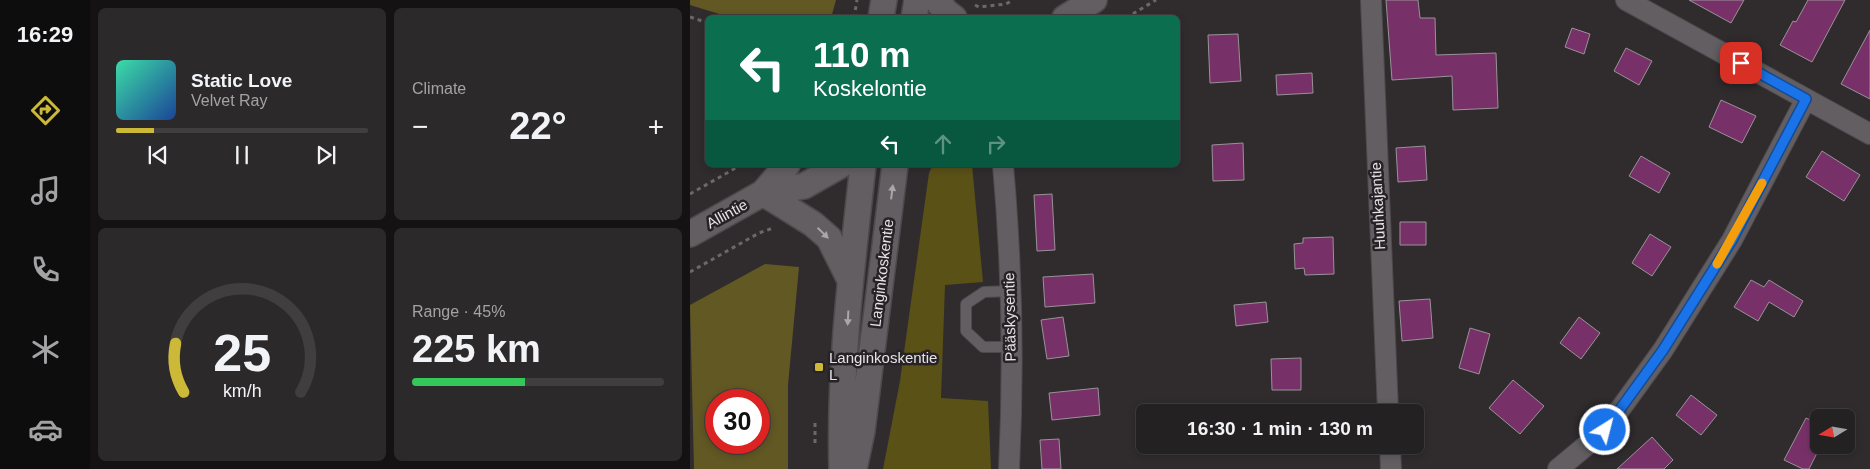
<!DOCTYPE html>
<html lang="en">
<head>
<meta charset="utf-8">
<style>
	body { margin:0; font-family:Arial,sans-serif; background:#2c292a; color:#f1f3f6; height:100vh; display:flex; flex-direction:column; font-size:19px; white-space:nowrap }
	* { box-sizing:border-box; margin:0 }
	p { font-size:16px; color:#a3a3a5 }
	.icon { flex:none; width:28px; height:28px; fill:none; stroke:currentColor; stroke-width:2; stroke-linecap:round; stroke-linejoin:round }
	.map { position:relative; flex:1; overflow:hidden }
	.sheet { display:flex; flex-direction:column; gap:8px; padding:8px; background:#141213; width:600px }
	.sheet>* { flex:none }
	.top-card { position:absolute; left:15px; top:15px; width:475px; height:152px; border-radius:8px; box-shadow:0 2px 8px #0003,0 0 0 1px #413e40; background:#0b6e4f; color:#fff; overflow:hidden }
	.needle { width:32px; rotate:259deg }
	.tools { position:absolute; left:1120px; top:409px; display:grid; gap:10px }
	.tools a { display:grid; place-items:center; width:45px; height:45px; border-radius:8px; background:#242122; box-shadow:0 2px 8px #0003,0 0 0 1px #413e40; font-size:25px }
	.speed { position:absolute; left:15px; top:389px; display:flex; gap:10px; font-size:25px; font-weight:700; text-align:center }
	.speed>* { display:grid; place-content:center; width:65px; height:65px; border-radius:50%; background:#242122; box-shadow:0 2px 8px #0003,0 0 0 1px #413e40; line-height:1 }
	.speed .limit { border:8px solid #d22; background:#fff; color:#111 }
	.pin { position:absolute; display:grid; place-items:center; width:42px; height:42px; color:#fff; margin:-21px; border-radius:10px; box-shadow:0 2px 8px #0006 }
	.me { position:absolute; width:55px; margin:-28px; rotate:36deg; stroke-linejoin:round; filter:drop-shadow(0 0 4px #0008) }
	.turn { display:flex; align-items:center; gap:18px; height:105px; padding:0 25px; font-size:22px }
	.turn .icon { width:65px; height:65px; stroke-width:2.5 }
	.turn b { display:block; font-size:35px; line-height:42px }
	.lanes { display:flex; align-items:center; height:48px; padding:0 25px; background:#0003; justify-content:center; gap:25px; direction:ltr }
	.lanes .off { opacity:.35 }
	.big { font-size:38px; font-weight:800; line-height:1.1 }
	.sheet .widget { flex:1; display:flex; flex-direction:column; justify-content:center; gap:8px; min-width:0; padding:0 18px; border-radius:8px; background:#2c292a }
	.sheet .dial { align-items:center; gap:0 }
	.dial svg { height:130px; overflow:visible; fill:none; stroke:#413e40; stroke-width:7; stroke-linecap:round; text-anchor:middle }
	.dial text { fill:#f1f3f6; stroke:none }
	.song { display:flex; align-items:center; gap:15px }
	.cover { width:60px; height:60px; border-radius:8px; background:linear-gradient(135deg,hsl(160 70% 55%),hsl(220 70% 35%)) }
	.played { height:5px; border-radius:2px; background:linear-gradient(90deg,#cdb938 15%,#413e40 15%) }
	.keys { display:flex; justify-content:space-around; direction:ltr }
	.heat { display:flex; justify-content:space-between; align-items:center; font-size:28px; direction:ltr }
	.charge { height:8px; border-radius:4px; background:linear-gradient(90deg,#34c759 45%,#413e40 0) }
	.sheet .tiles { flex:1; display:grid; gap:8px; grid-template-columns:repeat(2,1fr) }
	.trip { position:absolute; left:446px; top:404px; width:288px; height:50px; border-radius:8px; background:#242122; box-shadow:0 2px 8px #0003,0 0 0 1px #413e40; font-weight:800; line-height:50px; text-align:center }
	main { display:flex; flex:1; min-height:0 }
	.tab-bar { display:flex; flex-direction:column; width:90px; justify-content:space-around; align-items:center; background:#0e0d0e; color:#a3a3a5 }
	.tab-bar .icon { width:35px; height:35px }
	.tab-bar .active { color:#cdb938 }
	.tab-bar b { font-size:22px; color:#f1f3f6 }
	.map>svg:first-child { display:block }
	.green { fill:#5a5117 }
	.forest { fill:#615824; fill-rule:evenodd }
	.building { fill:#783168; stroke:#979396 }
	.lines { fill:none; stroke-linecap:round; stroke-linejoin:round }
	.service-casing { stroke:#4d4a4d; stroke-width:12 }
	.minor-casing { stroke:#4d4a4d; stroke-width:22 }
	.tertiary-casing { stroke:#4d4a4d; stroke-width:28 }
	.path { stroke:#6b686a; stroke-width:3; stroke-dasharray:4 4; stroke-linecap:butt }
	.service { stroke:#625e61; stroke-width:10 }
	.minor { stroke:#625e61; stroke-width:20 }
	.tertiary { stroke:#625e61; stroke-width:25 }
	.oneway { fill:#aaa7aa }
	.route-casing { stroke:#114b97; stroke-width:12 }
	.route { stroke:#1a73e8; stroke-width:9 }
	.slow { stroke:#f59e0b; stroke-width:9 }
	.poi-dot { fill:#cdb938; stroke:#262225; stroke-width:2 }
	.labels { text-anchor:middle; stroke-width:5; stroke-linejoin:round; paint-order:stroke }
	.street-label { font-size:15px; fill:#e5e3e5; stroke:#262225 }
	.poi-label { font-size:15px; fill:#e5e3e5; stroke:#262225; text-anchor:start }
</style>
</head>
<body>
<main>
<nav class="tab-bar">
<b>16:29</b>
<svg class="icon active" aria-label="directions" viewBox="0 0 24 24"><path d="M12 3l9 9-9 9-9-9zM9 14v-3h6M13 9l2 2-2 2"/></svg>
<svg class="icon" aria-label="music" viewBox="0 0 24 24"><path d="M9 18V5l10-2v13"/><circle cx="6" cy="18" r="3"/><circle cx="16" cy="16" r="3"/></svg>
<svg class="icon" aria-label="phone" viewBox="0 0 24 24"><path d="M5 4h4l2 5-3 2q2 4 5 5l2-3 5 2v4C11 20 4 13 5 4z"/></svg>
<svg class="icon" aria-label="climate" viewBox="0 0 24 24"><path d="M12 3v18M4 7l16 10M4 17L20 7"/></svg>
<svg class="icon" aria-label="car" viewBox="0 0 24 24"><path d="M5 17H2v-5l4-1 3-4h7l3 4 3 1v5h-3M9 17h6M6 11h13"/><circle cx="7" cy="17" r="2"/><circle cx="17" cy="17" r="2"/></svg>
</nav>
<section class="sheet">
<div class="tiles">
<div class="widget">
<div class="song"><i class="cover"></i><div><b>Static Love</b><p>Velvet Ray</p></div></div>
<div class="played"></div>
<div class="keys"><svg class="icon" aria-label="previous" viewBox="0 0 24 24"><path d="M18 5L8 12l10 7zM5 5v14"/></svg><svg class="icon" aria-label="pause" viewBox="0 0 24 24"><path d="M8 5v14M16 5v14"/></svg><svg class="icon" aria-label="next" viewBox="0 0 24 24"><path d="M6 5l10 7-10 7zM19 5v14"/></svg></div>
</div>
<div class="widget"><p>Climate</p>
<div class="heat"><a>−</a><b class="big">22°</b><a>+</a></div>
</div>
<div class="widget dial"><svg viewBox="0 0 100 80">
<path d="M14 69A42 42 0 1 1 86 69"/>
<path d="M14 69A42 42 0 0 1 9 39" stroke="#cdb938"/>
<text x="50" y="56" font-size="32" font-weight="700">25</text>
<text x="50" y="72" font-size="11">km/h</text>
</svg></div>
<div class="widget"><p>Range · 45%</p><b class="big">225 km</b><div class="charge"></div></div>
</div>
</section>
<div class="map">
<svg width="1180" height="469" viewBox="0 0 1180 469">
	<rect width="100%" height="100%" fill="#302c2e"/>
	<!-- green -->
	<path class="green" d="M243 165H282L293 282 255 285 251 398 298 401 301 469H193L210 381 239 173Z"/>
	<!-- forest -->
	<path class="forest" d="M0 0H146L141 18 39 17 0 5Z
		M75 264 109 267 98 385V469H4L0 305ZM26 400H69V442H26Z"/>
	<!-- building -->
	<path class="building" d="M696 0H728L730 18H745L746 55 806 53 808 108 763 110 762 76 702 80Z
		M999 0H1054L1041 23Z
		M1118 0H1155L1122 62 1090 45 1103 21 1106 22Z
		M882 28 900 34 894 54 875 47Z
		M1180 30V99L1151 84Z
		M548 34 551 81 520 83 518 35Z
		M936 48 962 61 949 85 924 71Z
		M622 73 623 93 587 95 586 75Z
		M1031 100 1066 116 1052 143 1019 127Z
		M553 143 554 180 523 181 522 145Z
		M735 146 737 180 708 182 706 148Z
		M1132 151 1170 175 1154 201 1116 177Z
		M951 156 980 173 969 193 939 176Z
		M362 194 365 250 347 251 344 195Z
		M710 222H736V245H710Z
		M960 234 981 247 962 276 942 263Z
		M643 237 644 274 615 275 614 268 605 269 604 244 613 243V238Z
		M403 274 405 303 355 307 353 277Z
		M1061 280 1074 287 1079 280 1113 301 1104 317 1079 302 1068 321 1044 307Z
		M740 299 743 338 712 341 709 301Z
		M576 302 578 322 546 326 544 305Z
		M373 317 379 356 357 359 351 320Z
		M889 317 910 333 891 359 870 343Z
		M780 328 800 334 789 374 769 368Z
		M611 358V390H582L581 359Z
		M823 380 854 406 830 434 799 408Z
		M408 388 410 415 362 420 359 393Z
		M1001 395 1027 415 1011 435 986 415Z
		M1116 418 1129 424V449L1119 469H1113L1094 460Z
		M962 437 983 460 974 469H927Z
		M369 439 371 469H352L350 440Z"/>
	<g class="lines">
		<!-- service casing -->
		<g class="service-casing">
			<path id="service" d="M321 291 294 292 276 304V331L293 347H321"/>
		</g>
		<!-- minor casing -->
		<g class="minor-casing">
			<path id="minor" d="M681 0 698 412
				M936 0 1180 134
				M313 165C322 266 324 368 319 469
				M700 445 701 469
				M868 469 915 430 973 350 1042 240 1116 99"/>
		</g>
		<!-- tertiary casing -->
		<g class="tertiary-casing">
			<path id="tertiary" d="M247 0 256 12 264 18
				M191 18 194 0
				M224 18 227 0
				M375 18 404 0
				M73 193 123 224 139 238 160 280
				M73 193 97 165
				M0 234 73 193 114 186 151 165
				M152 469C149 367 162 266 173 165
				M164 469 172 431 205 165"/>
		</g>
		<!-- path -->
		<path class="path" d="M285 5 289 7 316 4 323 0
			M0 17 18 23
			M164 18 167 0
			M436 18 466 0
			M0 194 51 165
			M0 272 69 233 83 228
			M125 423V447"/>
		<!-- service -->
		<use href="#service" class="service"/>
		<!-- minor -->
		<use href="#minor" class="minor"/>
		<!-- tertiary -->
		<use href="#tertiary" class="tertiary"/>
	</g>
	<!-- one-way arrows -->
	<defs><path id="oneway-solid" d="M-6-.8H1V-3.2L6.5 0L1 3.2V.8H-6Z" transform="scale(1.25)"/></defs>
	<g class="oneway">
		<use href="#oneway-solid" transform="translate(202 192) rotate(-83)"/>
		<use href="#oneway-solid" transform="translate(133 233) rotate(44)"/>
		<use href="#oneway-solid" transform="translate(158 318) rotate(93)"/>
	</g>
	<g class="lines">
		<!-- route casing -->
		<g class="route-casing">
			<path id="route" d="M915 430 973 350 1042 240 1116 99 1051 63"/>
		</g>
		<!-- route -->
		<use href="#route" class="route"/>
		<!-- slow -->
		<path class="slow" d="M1027 264 1072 183"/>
	</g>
	<!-- markers -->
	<rect class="poi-dot" x="124" y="362" width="10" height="10" rx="2.5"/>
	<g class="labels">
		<!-- street labels -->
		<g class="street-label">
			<text transform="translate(688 206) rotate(-93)" y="5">Huuhkajantie</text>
			<text transform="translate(37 214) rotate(-29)" y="5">Allintie</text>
			<text transform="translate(192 273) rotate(-83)" y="5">Langinkoskentie</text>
			<text transform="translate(320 317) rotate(-91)" y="5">Pääskysentie</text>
		</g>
		<!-- poi labels -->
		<g class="poi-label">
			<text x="139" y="363">Langinkoskentie<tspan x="139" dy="17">L</tspan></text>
		</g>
	</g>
</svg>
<div class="tools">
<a><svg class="needle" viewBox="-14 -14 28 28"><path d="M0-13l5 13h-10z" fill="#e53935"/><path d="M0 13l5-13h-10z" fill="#a3a3a5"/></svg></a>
</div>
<div class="speed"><div class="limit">30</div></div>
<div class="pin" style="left:1051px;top:63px;background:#d93025"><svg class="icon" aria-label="arrive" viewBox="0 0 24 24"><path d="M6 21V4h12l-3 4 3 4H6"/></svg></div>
<svg class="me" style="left:915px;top:430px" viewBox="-20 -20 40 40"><circle r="17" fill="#1a73e8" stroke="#fff" stroke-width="3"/><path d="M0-11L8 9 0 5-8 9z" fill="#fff"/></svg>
<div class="trip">16:30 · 1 min · 130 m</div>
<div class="top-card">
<div class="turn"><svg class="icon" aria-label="left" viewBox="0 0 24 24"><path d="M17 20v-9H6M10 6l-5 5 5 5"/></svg><div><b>110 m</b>Koskelontie</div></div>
<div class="lanes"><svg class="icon" aria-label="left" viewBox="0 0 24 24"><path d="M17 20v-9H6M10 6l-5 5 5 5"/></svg><svg class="icon off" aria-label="ahead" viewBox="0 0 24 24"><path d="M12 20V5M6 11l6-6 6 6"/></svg><svg class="icon off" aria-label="right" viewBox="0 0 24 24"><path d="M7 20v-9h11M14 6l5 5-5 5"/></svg></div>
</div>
</div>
</main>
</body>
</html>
